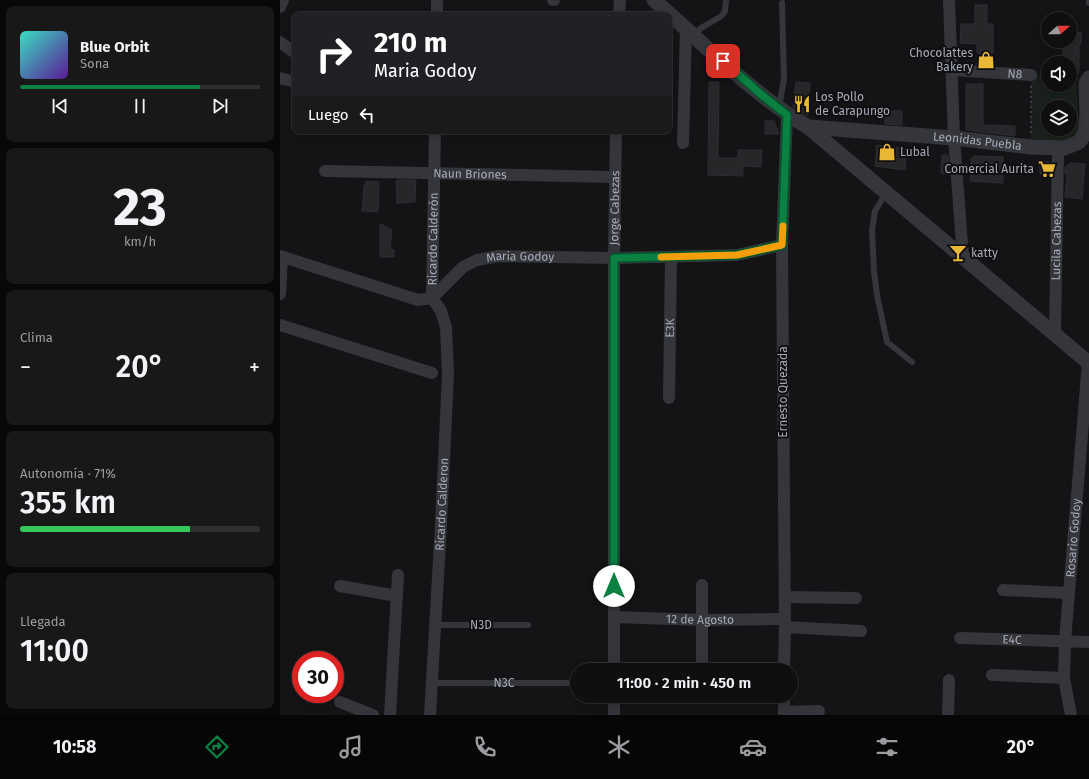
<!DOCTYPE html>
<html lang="es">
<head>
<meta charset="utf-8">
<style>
	body { margin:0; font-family:"Fira Sans",sans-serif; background:#181819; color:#f1f3f6; height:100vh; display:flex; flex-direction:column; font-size:15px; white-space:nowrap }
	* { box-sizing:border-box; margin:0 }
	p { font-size:13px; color:#9b9c9f }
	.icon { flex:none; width:22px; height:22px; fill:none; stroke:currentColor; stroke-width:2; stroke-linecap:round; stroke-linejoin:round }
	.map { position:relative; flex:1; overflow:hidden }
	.side { display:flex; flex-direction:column; gap:6px; padding:6px; background:#080809; width:280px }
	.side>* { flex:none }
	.banner { position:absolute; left:12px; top:12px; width:380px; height:122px; border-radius:8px; box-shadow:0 2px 10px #0003,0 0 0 1px #2f2f30; background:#202124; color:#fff; overflow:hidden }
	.needle { width:26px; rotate:70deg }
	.buttons { position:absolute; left:761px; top:12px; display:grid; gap:8px }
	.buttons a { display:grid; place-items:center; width:36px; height:36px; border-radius:50%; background:#0f0f10; box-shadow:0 2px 10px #0003,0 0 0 1px #2f2f30; font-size:20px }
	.speed { position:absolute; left:12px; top:651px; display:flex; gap:8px; font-size:20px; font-weight:700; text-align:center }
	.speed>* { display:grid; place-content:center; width:52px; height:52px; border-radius:50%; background:#0f0f10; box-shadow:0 2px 10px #0003,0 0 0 1px #2f2f30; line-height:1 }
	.speed .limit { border:6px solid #d22; background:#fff; color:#111 }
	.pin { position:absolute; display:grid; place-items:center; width:34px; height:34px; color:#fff; margin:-17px; border-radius:8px; box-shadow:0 2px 6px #0006 }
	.me { position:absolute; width:44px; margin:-22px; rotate:0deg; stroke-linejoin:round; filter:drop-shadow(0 0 3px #0008) }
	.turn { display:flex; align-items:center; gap:14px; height:84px; padding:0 16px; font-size:18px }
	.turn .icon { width:52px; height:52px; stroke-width:2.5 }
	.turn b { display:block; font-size:28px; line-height:34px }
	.then { display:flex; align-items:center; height:38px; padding:0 16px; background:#0003; gap:8px; font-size:15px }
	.big { font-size:30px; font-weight:600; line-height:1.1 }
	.side .widget { flex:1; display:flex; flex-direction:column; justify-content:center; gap:6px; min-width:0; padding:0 14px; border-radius:8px; background:#181819 }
	.side .dial { align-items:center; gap:0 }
	.dial b { font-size:52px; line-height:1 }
	.song { display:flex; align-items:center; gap:12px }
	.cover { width:48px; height:48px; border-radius:6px; background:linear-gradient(135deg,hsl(170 70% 55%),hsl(270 70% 35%)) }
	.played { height:4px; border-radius:2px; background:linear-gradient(90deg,#0b8043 75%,#2f2f30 75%) }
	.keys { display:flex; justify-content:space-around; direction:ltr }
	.heat { display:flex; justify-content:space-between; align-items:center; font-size:22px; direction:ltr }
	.charge { height:6px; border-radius:3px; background:linear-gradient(90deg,#34c759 71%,#2f2f30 0) }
	.trip { position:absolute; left:290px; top:663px; width:228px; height:40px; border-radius:20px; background:#0f0f10; box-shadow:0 2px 10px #0003,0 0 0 1px #2f2f30; font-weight:600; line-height:40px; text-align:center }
	.menu { display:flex; height:64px; justify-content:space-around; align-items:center; background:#060606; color:#9b9c9f }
	.menu .icon { width:28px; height:28px }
	.menu .current { color:#0b8043 }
	.menu b { font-size:18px; color:#f1f3f6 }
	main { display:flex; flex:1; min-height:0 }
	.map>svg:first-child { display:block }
	.green { fill:#1a201c; fill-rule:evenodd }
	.building { fill:#27272a; stroke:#2e2e32 }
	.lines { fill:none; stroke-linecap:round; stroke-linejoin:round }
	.path { stroke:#3b3d42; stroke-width:2; stroke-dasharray:2 3; stroke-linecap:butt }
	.service { stroke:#35363b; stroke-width:6 }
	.minor { stroke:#35363b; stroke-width:12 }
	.tertiary { stroke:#35363b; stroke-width:15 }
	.route-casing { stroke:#07532c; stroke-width:10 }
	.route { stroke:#0b8043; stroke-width:7 }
	.slow { stroke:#f59e0b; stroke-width:7 }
	.labels { text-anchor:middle; stroke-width:4; stroke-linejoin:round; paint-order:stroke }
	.poi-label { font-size:12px; fill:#a6aab6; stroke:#0f0f11; text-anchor:start }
	.street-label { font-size:12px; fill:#a6aab6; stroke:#0f0f11 }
</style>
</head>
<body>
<main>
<section class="side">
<div class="widget">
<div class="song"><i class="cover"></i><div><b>Blue Orbit</b><p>Sona</p></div></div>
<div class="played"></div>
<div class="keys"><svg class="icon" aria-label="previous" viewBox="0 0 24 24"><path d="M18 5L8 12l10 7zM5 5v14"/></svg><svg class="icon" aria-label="pause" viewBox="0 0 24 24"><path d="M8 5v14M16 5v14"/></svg><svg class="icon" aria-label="next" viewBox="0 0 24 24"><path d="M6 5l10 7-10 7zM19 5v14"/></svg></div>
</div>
<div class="widget dial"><b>23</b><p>km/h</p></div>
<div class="widget"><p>Clima</p>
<div class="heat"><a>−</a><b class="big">20°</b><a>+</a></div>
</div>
<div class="widget"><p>Autonomía · 71%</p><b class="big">355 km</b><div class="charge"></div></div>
<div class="widget"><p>Llegada</p><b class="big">11:00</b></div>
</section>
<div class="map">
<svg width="809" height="715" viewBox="0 0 809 715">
	<rect width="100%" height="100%" fill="#141416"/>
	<!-- green -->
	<path class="green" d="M751 75 768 76V85H790V77H796L799 124 798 133 790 143 751 144ZM768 107H790V129H768Z"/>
	<!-- building -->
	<path class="building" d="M695 5H707V24H713V53H711V62H701L700 53H697V44L680 43 681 24H695Z
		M801 32V43L799 47V72L790 76V63H783V51L777 41H790V35Z
		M429 82H439L438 158H458V150H482L481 167 463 166V176L428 175Z
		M516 82 530 83 527 116 513 107Z
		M686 84H703V125L735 126V136L686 130Z
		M605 111H622V125L605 124Z
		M485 121H494L499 134H485Z
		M597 145 627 149 625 170 595 166Z
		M662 155H668L669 174 661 173Z
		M694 156 723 157V183L690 181 691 159Z
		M760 162H770V174H760Z
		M791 163 805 164 802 199 785 197 787 174H785V167Z
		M119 180H136L135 202 117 203 116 181Z
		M86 181 99 182 98 212 82 211 84 186Z
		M100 224 112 230 110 249 114 250V257H100Z"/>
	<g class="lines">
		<!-- path -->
		<path class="path" d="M762 75 768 76
			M751 86V136"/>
		<!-- service -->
		<g class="service">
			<path d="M809 0V3"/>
			<path d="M414 35 421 28 440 17 443 14 445 11 446 0"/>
			<path d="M499 107 504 79 502 3"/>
			<path d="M606 193 595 211 592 230 594 271 597 295 607 342 632 362"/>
			<path d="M155 625H248"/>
			<path id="s1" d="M152 683H297"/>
		</g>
		<!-- minor -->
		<g class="minor">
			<path d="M273 0H274"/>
			<path d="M669 0 674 138 683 257"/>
			<path d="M0 7 3 0"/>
			<path d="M157 15V0"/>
			<path d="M339 15 340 0"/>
			<path d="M0 42 15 53"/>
			<path id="s2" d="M672 70 751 75"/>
			<path d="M0 78 15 82"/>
			<path d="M403 143 406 28"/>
			<path id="s3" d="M45 171 334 177"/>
			<path id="s4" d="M0 256 138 300 152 298 183 267 197 260 219 256 334 258 457 255 502 245"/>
			<path d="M0 294 2 257"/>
			<path id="s5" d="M152 298 155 131"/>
			<path d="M0 325 152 373"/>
			<path id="s6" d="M775 334 778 149"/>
			<path id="s7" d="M389 398 391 257"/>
			<path d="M422 585V670"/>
			<path d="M60 586 117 596"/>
			<path d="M723 590 788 593"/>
			<path d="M505 597 576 598"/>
			<path id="s8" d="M334 617 421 620 505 619"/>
			<path d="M505 627 581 631"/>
			<path id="s9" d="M680 638 809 642"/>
			<path id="s10" d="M334 670V258L336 131"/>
			<path d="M504 670 505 627 502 245 507 115"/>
			<path d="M712 675 784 678"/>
			<path d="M60 702 93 715"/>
			<path d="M504 712 539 711"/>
			<path d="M110 715 118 575"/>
			<path id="s11" d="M150 715 161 525 168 374 166 327 161 311 152 298"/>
			<path d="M334 715V696"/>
			<path d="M504 715V696"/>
			<path d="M668 715 669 680"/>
			<path id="s12" d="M791 715 784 678 785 641 808 362"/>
		</g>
		<!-- tertiary -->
		<g class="tertiary">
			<path d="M374 0C424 44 471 93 528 127L809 363"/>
			<path id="s13" d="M528 127 674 138 751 147 784 148 797 143 800 141 805 133 807 115 806 83 809 78"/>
		</g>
	</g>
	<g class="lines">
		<!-- route casing -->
		<g class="route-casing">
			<path id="route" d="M334 586V258L457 255 502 245 507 115 483 96 443 61"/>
		</g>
		<!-- route -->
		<use href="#route" class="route"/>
		<!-- slow -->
		<path class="slow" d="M381 257 457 255 502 245 503 226"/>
	</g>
	<!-- icons -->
	<defs>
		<g id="shop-bare" transform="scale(1.38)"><path d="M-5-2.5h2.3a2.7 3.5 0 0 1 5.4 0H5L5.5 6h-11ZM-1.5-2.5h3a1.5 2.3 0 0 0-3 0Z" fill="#eab837" stroke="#0f0f11" stroke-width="2.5" paint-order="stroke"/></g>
		<g id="restaurant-bare" transform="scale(1.38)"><path d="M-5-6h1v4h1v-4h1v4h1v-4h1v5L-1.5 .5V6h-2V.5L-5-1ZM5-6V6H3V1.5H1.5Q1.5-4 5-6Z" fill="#eab837" stroke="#0f0f11" stroke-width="2.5" paint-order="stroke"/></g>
		<g id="supermarket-bare" transform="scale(1.38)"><path d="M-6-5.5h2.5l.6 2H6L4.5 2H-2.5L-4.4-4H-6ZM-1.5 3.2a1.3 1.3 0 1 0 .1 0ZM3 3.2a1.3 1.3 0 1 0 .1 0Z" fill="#eab837" stroke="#0f0f11" stroke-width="2.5" paint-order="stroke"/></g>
		<g id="bar-bare" transform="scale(1.38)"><path d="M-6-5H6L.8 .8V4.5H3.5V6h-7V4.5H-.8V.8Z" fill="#eab837" stroke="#0f0f11" stroke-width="2.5" paint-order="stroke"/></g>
	</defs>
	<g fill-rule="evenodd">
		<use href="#shop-bare" x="706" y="60"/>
		<use href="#restaurant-bare" x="522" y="104"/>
		<use href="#shop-bare" x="607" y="152"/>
		<use href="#supermarket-bare" x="767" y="169"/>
		<use href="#bar-bare" x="678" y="253"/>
	</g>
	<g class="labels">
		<!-- poi labels -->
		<g class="poi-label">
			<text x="693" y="57" text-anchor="end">Chocolattes<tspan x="693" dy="14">Bakery</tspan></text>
			<text x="535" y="101">Los Pollo<tspan x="535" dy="14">de Carapungo</tspan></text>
			<text x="620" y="156">Lubal</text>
			<text x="754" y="173" text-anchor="end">Comercial Aurita</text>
			<text x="691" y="257">katty</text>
		</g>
		<!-- street labels -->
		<g class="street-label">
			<text dy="4" stroke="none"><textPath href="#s2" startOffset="63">N8</textPath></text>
			<text dy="4" stroke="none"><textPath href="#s13" startOffset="170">Leonidas Puebla</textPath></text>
			<text dy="4" stroke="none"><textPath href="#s3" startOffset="145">Naun Briones</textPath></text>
			<text dy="4" stroke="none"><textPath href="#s10" startOffset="462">Jorge Cabezas</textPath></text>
			<text dy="4" stroke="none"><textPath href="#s5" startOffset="59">Ricardo Calderón</textPath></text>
			<text dy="4" stroke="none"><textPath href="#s6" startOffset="93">Lucila Cabezas</textPath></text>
			<text dy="4" stroke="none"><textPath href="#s4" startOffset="262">Maria Godoy</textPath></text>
			<text dy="4" stroke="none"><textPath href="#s7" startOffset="70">E3K</textPath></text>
			<text transform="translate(503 392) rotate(-90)" y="4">Ernesto Quezada</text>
			<text dy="4" stroke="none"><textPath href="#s11" startOffset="211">Ricardo Calderon</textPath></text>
			<text dy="4" stroke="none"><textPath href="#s12" startOffset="178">Rosario Godoy</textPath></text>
			<text dy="4" stroke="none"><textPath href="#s8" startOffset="86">12 de Agosto</textPath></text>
			<text x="201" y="629">N3D</text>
			<text dy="4" stroke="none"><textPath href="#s9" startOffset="52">E4C</textPath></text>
			<text dy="4" stroke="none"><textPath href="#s1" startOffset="72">N3C</textPath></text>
		</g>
	</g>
</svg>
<div class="buttons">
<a><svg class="needle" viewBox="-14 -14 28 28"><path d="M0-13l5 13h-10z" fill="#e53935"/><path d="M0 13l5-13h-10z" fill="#9b9c9f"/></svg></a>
<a><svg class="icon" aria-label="sound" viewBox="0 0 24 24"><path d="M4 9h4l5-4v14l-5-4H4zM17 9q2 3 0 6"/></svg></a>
<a><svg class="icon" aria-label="layers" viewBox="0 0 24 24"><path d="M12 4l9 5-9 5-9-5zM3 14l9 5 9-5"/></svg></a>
</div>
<div class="speed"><div class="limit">30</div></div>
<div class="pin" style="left:443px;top:61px;background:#d93025"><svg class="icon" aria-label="arrive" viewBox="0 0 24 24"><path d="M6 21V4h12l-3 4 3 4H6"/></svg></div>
<svg class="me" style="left:334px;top:586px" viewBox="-20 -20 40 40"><circle r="19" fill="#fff"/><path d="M0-13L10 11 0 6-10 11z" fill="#0b8043"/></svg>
<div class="trip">11:00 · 2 min · 450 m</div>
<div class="banner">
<div class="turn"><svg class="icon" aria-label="right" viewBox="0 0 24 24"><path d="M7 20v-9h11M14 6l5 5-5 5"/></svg><div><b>210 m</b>Maria Godoy</div></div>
<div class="then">Luego<svg class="icon" aria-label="left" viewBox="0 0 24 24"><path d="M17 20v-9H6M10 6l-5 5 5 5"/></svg></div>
</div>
</div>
</main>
<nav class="menu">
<b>10:58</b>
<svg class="icon current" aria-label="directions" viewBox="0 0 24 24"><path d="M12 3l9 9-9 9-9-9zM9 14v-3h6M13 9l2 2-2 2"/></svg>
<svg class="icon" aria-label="music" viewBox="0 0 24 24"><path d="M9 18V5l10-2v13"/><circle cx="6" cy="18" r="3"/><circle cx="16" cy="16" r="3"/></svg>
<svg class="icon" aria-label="phone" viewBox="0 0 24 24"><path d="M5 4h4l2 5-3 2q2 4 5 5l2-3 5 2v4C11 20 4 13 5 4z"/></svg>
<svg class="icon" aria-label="climate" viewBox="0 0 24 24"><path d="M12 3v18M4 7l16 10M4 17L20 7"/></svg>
<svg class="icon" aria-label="car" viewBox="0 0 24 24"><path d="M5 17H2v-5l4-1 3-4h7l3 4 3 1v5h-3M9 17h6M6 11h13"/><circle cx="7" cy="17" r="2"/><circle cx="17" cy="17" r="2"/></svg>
<svg class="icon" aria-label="filters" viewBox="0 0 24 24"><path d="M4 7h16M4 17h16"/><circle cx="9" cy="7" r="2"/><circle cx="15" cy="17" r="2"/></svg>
<b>20°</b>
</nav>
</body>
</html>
